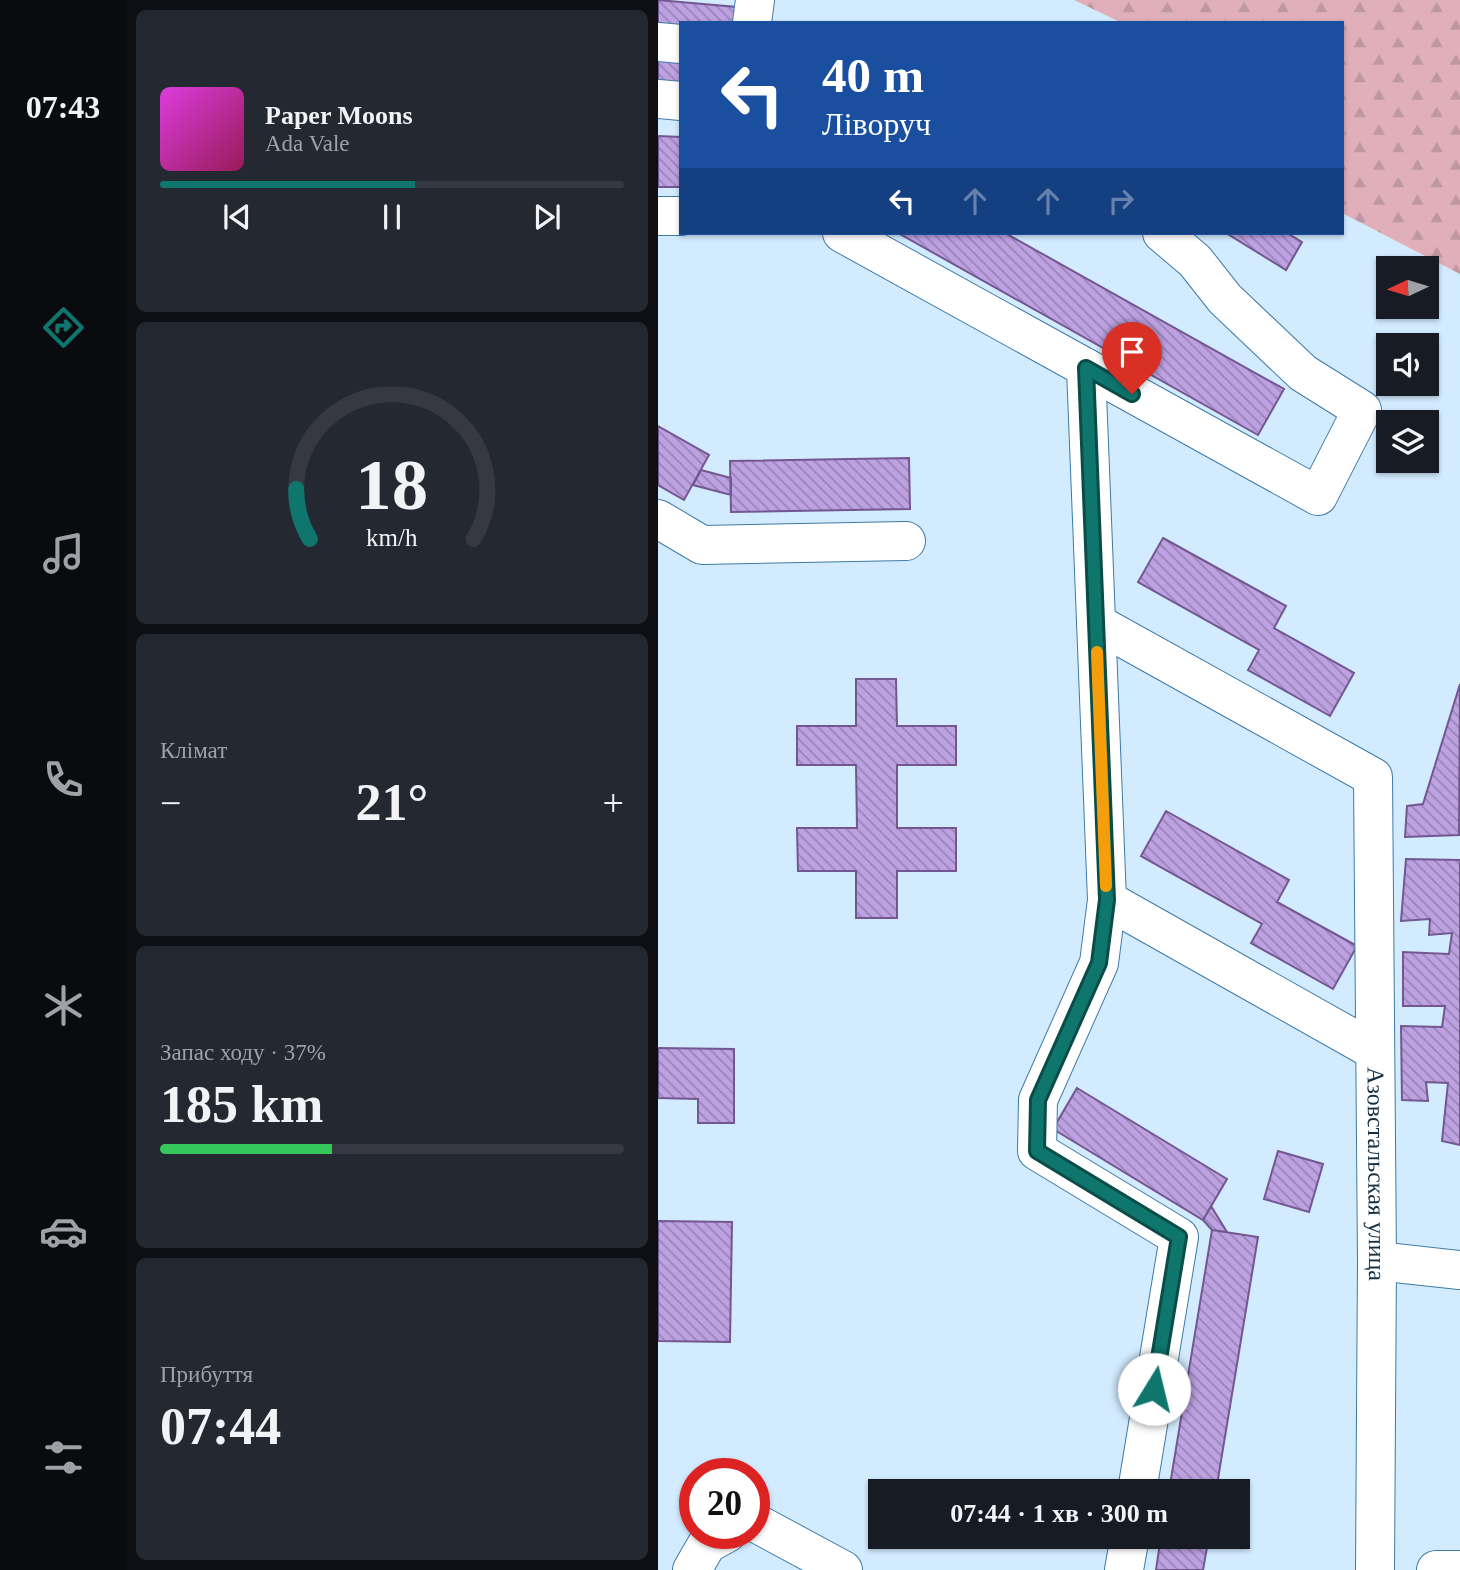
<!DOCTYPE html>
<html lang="uk">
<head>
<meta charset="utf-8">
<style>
	body { margin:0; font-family:Georgia,serif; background:#242831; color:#f1f3f6; height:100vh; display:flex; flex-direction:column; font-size:26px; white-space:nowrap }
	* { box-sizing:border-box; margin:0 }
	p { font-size:23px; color:#9ea1a6 }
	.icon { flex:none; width:38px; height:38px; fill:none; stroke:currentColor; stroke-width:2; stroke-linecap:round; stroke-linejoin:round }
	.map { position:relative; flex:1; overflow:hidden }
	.details { display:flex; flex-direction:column; gap:10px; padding:10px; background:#0d0f14; width:532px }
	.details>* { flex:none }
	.top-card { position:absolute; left:21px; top:21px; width:665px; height:214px; border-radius:0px; box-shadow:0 2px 5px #0004; background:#1a4fa0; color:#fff; overflow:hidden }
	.needle { width:46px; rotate:266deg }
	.controls { position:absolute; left:718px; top:256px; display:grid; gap:14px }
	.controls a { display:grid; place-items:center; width:63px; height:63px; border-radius:0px; background:#171b24; box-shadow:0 2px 5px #0004; font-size:35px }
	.speed { position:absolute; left:21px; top:1458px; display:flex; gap:14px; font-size:35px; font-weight:700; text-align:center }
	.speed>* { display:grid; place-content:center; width:91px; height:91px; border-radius:50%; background:#171b24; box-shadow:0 2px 5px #0004; line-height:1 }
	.speed .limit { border:10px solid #d22; background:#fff; color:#111 }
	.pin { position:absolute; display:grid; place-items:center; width:60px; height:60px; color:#fff; margin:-72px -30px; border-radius:50% 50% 50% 0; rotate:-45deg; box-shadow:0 0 7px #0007 }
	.pin .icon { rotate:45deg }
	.me { position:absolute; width:77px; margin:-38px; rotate:9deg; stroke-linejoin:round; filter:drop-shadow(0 0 5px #0008) }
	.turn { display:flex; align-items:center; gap:24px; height:147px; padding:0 28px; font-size:32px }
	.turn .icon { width:91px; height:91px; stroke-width:2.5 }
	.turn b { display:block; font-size:49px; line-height:60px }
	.lanes { display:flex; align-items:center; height:66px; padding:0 28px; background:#0003; justify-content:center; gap:35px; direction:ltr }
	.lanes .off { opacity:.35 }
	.big { font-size:52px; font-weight:600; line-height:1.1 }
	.details .widget { flex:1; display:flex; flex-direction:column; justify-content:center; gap:10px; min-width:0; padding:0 24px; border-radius:10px; background:#242831 }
	.details .dial { align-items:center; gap:0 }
	.dial svg { height:182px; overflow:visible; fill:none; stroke:#363941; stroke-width:7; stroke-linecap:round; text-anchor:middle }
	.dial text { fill:#f1f3f6; stroke:none }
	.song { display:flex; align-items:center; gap:21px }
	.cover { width:84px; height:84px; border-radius:10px; background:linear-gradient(135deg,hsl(300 70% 55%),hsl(330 70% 35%)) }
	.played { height:7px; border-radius:4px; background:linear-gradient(90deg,#0f766e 55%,#363941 55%) }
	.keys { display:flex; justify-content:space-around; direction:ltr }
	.heat { display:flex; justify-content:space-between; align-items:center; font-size:38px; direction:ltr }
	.charge { height:10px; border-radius:5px; background:linear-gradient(90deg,#34c759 37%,#363941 0) }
	.trip { position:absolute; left:210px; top:1479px; width:382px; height:70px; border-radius:0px; background:#171b24; box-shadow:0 2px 5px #0004; font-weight:600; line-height:70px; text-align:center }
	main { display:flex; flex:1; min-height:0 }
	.tab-bar { display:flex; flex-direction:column; width:126px; justify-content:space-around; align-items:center; background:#090b0e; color:#9ea1a6 }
	.tab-bar .icon { width:49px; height:49px }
	.tab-bar .selected { color:#0f766e }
	.tab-bar b { font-size:32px; color:#f1f3f6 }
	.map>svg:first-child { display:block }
	.forest { fill:url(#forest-firs) }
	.building { fill:url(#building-back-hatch); stroke:#725791; stroke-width:2 }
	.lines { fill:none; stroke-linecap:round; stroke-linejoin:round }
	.minor-casing { stroke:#3f7aa7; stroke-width:40 }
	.minor { stroke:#fff; stroke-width:38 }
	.route-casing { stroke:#0a4d48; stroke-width:18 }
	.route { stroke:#0f766e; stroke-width:12 }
	.slow { stroke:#f59e0b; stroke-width:12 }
	.labels { text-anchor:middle; stroke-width:6; stroke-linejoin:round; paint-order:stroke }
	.street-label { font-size:24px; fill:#162f42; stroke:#f4f4f4 }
</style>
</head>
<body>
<main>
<nav class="tab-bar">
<b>07:43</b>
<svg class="icon selected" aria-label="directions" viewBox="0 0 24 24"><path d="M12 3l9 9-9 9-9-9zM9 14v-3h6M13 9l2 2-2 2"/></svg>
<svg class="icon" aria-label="music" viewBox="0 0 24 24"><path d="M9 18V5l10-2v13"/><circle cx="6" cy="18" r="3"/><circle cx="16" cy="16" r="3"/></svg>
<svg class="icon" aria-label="phone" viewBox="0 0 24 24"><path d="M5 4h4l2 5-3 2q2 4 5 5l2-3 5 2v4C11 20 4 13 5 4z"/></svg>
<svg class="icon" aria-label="climate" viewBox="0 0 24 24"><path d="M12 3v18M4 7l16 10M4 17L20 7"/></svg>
<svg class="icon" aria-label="car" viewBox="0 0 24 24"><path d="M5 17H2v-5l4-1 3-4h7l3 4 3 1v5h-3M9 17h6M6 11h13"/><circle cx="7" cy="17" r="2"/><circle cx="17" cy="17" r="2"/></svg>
<svg class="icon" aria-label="filters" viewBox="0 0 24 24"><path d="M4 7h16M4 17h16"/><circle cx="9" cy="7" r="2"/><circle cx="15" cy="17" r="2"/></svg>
</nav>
<section class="details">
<div class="widget">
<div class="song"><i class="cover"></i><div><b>Paper Moons</b><p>Ada Vale</p></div></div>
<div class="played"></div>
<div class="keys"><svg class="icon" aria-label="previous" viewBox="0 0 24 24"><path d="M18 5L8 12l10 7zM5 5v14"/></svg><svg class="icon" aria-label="pause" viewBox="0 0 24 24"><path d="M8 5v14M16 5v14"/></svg><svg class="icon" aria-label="next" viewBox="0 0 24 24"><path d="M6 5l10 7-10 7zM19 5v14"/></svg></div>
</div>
<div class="widget dial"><svg viewBox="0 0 100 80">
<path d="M14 69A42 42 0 1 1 86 69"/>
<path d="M14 69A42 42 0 0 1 8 47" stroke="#0f766e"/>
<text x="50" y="56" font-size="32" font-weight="700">18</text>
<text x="50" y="72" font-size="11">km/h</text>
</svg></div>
<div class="widget"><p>Клімат</p>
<div class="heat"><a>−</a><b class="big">21°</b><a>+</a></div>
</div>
<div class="widget"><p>Запас ходу · 37%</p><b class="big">185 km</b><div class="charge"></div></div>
<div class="widget"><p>Прибуття</p><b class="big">07:44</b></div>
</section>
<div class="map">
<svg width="802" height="1570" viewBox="0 0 802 1570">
	<defs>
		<pattern id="forest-firs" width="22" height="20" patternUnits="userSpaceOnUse" patternTransform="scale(1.75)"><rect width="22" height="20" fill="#e0afb9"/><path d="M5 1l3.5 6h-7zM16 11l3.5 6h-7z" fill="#bf97a0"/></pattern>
		<pattern id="building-back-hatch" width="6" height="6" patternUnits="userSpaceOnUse" patternTransform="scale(1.75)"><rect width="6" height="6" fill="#bda1e1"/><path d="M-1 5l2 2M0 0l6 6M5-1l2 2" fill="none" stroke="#9984b8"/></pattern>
	</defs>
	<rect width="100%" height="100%" fill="#d3ebff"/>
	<!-- forest -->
	<path class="forest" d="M416 0H802V274L684 213V23H464Z"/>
	<!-- building -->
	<path class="building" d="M0 0 90 8 89 23H23V33L0 31Z
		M0 54 23 56V87L0 85Z
		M0 136 23 137V187H0Z
		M240 233H347L626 389 600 435Z
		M568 233H629L644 242 628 270Z
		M0 426 51 455 26 500 0 485Z
		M251 458 252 509 73 512 72 461Z
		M43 470 73 478V495L35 485Z
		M505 538 628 606 616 628 696 673 672 716 590 670 601 650 480 582Z
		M198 679H238L239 726H298V765H239V828H298V871H239V918H198V871H140L139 828H199L198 765H139V726H198Z
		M802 684 801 835 747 837 749 806 765 804Z
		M508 811 631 880 619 902 699 946 675 989 593 943 604 924 483 856Z
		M748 859 802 860V1145L784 1141 790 1083 768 1082 770 1101 744 1100 743 1026 784 1027 787 1006H745V952L791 954 794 933 771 935 772 919 743 921Z
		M0 1048 76 1049V1123H40V1099L0 1098Z
		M419 1088 569 1179 545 1220 395 1129Z
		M620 1151 665 1164 651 1212 606 1199Z
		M553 1206 569 1232 554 1230 545 1220Z
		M0 1221 74 1222 72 1342 0 1341Z
		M554 1230 600 1237 558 1491H511Z
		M503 1536H551L545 1570H498Z"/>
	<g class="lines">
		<!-- minor casing -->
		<g class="minor-casing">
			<g id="minor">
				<path d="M94 23 97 0"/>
				<path d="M0 42 23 44"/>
				<path d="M0 99 23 101"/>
				<path d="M0 216H23"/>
				<path d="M184 233 660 496 704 410 645 373 567 299 537 261 504 233"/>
				<path d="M428 368 449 900 441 963 380 1100 379 1151 521 1237 479 1491"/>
				<path d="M0 519 44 545 248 541"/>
				<path id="s1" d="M438 623 715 777 719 1261 717 1570"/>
				<path d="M449 900 717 1051"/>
				<path d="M719 1261 802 1270"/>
				<path d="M96 1522 185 1570"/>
				<path d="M34 1570 49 1544 69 1533"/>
				<path d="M466 1570 472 1536"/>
				<path d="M778 1570H802"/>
			</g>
		</g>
		<!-- minor -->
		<use href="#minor" class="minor"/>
	</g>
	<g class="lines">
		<!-- route casing -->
		<g class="route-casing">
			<path id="route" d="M474 394 428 368 449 900 441 963 380 1100 379 1151 521 1237 496 1389"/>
		</g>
		<!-- route -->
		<use href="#route" class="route"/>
		<!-- slow -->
		<path class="slow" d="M439 652 448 886"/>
	</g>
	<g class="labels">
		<!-- street labels -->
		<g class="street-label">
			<text dy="8" stroke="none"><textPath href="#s1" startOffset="714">Азовстальская улица</textPath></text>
		</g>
	</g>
</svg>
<div class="controls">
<a><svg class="needle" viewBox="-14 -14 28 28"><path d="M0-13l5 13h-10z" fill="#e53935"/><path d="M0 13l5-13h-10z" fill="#9ea1a6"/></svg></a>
<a><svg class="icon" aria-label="sound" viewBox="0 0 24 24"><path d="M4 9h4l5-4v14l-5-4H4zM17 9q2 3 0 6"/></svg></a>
<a><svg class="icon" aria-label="layers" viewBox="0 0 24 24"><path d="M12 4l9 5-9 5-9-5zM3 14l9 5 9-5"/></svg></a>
</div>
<div class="speed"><div class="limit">20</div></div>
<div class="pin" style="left:474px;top:394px;background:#d93025"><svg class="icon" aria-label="arrive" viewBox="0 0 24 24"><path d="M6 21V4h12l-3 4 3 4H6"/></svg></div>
<svg class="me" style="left:496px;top:1389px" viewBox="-20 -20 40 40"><circle r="19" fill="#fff"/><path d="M0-13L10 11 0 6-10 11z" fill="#0f766e"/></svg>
<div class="trip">07:44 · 1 хв · 300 m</div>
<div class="top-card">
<div class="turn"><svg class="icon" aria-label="left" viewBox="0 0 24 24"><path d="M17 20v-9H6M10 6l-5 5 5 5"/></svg><div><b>40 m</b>Ліворуч</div></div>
<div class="lanes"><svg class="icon" aria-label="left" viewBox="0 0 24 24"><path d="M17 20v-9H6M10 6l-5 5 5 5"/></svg><svg class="icon off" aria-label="ahead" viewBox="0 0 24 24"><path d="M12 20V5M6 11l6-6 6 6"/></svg><svg class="icon off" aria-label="ahead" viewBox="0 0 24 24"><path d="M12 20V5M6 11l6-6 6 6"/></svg><svg class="icon off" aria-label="right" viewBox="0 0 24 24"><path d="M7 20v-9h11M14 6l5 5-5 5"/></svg></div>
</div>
</div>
</main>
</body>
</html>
